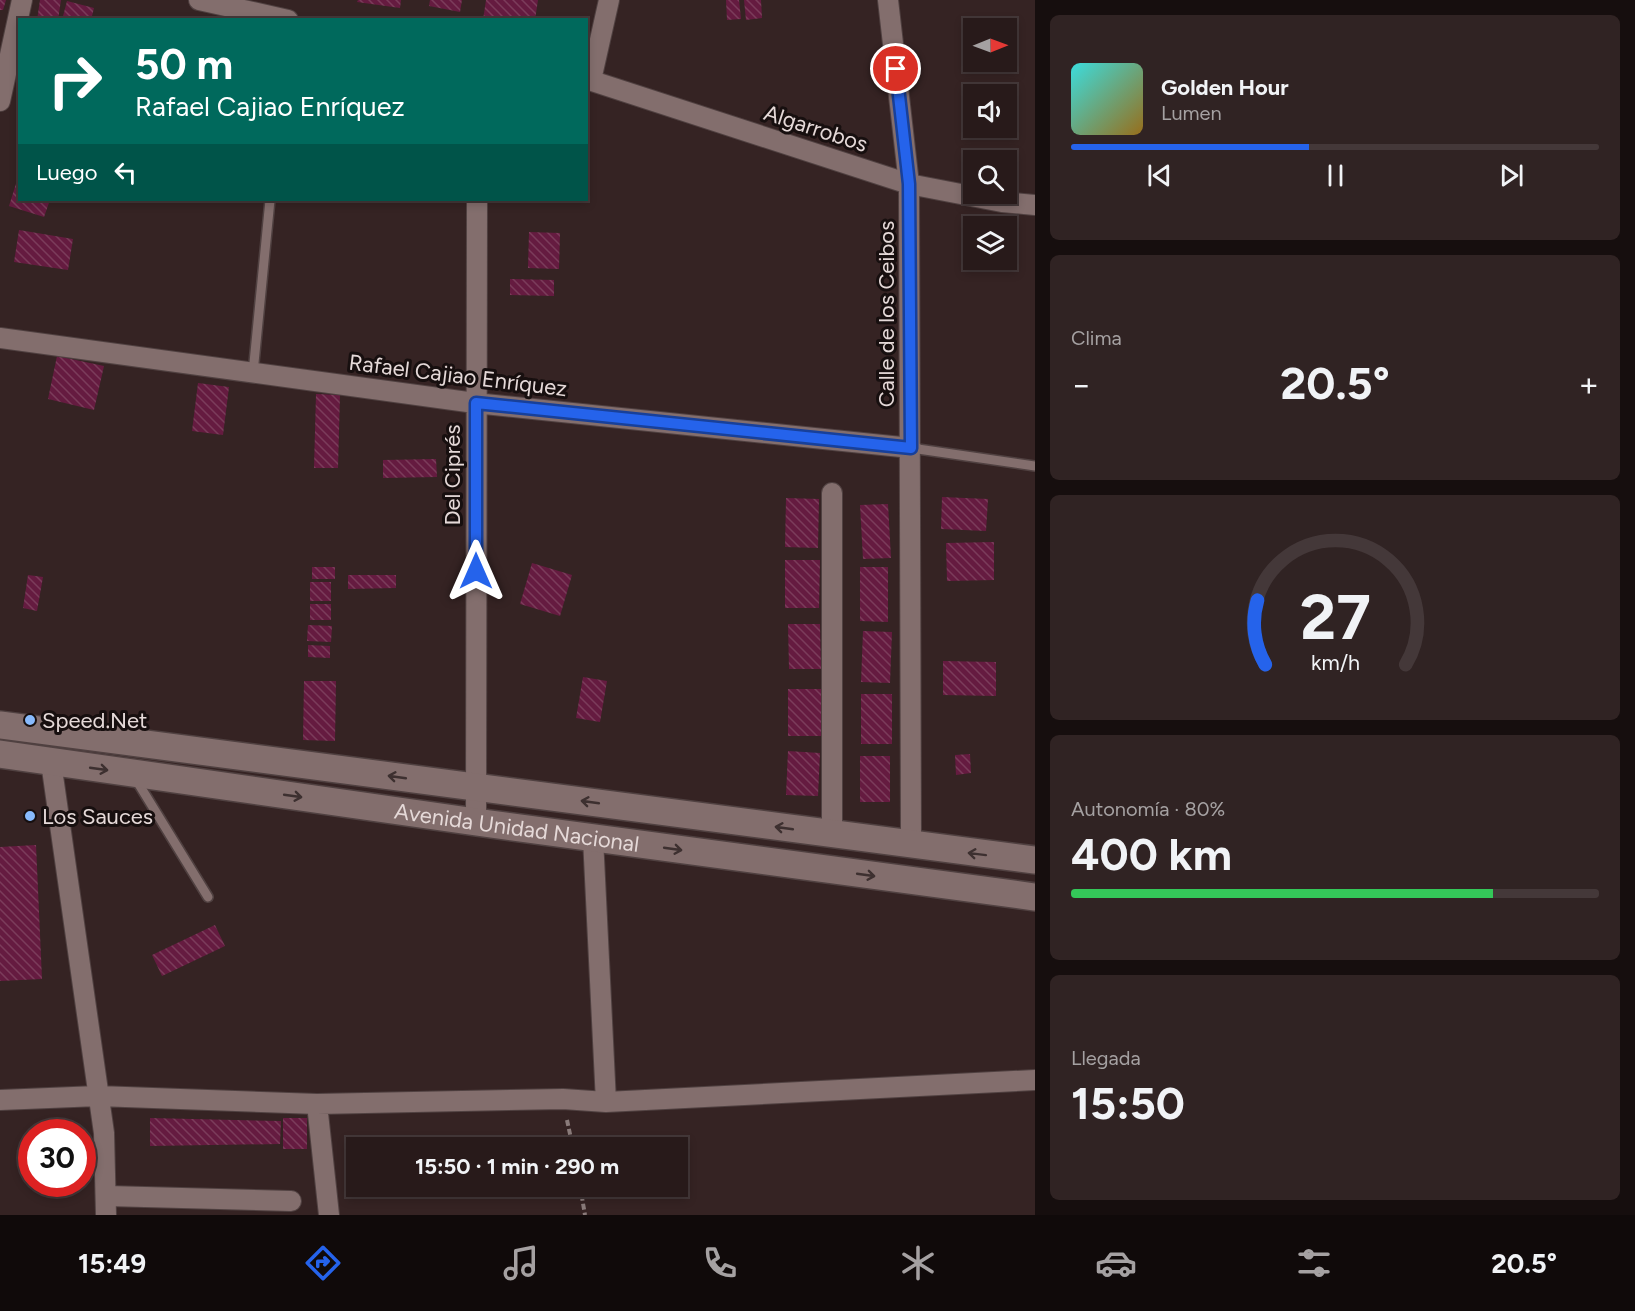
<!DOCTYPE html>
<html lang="es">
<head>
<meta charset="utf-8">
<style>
	body { margin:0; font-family:Figtree,sans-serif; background:#302323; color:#f1f3f6; height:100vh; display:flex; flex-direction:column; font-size:22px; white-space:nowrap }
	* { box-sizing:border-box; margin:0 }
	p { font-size:20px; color:#a5a1a2 }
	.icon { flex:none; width:33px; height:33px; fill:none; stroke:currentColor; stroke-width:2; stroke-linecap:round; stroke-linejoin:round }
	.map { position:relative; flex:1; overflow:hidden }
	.sheet { display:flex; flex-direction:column; gap:15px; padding:15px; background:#160e0e; width:600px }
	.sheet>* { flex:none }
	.banner { position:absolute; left:18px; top:18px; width:570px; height:183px; border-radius:0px; box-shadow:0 3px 9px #0003,0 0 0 2px #443839; background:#00695c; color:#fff; overflow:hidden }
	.needle { width:39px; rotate:89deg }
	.fabs { position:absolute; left:963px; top:18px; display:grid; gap:12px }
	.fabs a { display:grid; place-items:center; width:54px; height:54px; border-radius:0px; background:#281a1a; box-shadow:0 3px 9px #0003,0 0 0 2px #443839; font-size:30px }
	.speed { position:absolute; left:18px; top:1119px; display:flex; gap:12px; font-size:30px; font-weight:700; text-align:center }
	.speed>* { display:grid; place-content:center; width:78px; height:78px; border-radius:50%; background:#281a1a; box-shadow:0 3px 9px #0003,0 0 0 2px #443839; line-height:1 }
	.speed .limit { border:9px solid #d22; background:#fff; color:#111 }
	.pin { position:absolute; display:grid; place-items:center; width:51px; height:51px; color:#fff; margin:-26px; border:3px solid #fff; border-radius:50%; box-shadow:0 2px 6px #0007 }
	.me { position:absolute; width:66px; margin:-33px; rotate:0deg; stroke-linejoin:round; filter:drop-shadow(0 0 4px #0008) }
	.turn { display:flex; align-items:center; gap:21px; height:126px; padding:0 18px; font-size:27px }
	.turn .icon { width:78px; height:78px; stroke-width:2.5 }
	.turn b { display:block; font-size:42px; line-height:51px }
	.then { display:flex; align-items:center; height:57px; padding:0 18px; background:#0003; gap:12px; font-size:22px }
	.big { font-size:45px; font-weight:700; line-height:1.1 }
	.sheet .widget { flex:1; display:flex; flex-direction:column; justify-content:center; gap:9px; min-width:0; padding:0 21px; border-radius:9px; background:#302323 }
	.sheet .dial { align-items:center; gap:0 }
	.dial svg { height:156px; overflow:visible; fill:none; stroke:#443839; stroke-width:7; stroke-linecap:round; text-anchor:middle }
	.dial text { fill:#f1f3f6; stroke:none }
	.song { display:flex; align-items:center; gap:18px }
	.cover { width:72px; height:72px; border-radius:9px; background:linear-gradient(135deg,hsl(180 70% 55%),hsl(40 70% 35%)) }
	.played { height:6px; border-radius:3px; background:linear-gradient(90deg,#2563eb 45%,#443839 45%) }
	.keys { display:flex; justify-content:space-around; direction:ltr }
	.heat { display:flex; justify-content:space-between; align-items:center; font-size:33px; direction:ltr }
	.charge { height:9px; border-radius:4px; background:linear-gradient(90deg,#34c759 80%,#443839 0) }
	.trip { position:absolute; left:346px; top:1137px; width:342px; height:60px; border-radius:0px; background:#281a1a; box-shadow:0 3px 9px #0003,0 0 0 2px #443839; font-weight:700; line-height:60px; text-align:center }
	.menu { display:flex; height:96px; justify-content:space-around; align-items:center; background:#100a0a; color:#a5a1a2 }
	.menu .icon { width:42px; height:42px }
	.menu .current { color:#2563eb }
	.menu b { font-size:27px; color:#f1f3f6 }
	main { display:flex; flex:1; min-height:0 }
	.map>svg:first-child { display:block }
	.building { fill:url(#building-back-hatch) }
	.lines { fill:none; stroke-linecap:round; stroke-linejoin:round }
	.lane-casing { stroke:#504141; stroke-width:12 }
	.street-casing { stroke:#504141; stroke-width:22 }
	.secondary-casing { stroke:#504141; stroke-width:30 }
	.path { stroke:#8a7b7a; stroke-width:4; stroke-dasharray:6 3; stroke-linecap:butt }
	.lane { stroke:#836e6d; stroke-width:9 }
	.street { stroke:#836e6d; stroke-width:20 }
	.secondary { stroke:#836e6d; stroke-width:27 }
	.oneway { stroke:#3d3030 }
	.route-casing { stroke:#184099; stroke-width:15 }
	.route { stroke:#2563eb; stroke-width:10 }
	.poi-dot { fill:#88bafc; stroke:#170f0f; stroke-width:2 }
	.labels { text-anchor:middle; stroke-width:6; stroke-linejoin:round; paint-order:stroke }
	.street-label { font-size:22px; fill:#e5d9d8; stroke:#170f0f }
	.poi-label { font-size:22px; fill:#e5d9d8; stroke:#170f0f; text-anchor:start }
</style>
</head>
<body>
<main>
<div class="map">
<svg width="1035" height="1215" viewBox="0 0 1035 1215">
	<defs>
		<pattern id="building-back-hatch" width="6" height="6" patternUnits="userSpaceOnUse" patternTransform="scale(1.5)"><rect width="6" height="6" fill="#651b40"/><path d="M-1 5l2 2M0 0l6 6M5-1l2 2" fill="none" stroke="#7b3c5b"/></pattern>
	</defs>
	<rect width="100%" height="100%" fill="#352323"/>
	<!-- building -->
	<path class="building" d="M0 0H6L3 10H0Z
		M40 0H61L58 20H37Z
		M358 0H401L400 8 357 2Z
		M430 0H462L460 12 429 6Z
		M486 0H538L535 20H483Z
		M726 0H739L741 19 727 20Z
		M744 0H761L762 18 746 20Z
		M67 1 94 8 91 20H62Z
		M19 174 20 200H50L44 217 9 206Z
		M19 230 73 239 68 270 14 262Z
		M529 232 560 233 559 269 528 268Z
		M510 279 554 280V296L510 295Z
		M57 356 104 366 94 410 48 399Z
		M198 383 229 387 223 435 192 431Z
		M316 394 340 395 338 468H314Z
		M436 459 437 477 383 478V460Z
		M942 497 988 499 986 531 941 529Z
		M786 498 819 499 818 548 785 547Z
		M888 504 891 558 863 559 860 505Z
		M994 542V580L947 581 946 543Z
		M785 560H820L819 608H785Z
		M532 563 572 575 560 616 520 604Z
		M312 567H335V579H312Z
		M860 567H888V622L860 621Z
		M28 575 43 577 37 611 23 608Z
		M348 575H396V588L348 589Z
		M310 582H331V601H310Z
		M310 604H331V620H310Z
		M788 624H820L821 669H789Z
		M308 625 332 626 331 642 307 641Z
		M863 631 892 632 890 683 861 682Z
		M308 645 330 646V658L308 657Z
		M943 661 996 662V696L943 695Z
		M583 677 607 681 600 722 576 718Z
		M304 681H336L335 741 303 740Z
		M788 689H822V736H788Z
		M861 694H892V744H861Z
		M788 751 820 753 818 796 786 795Z
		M970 754 971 773 956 775 955 755Z
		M860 756H890V802H860Z
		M36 845 42 979 0 981V847Z
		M215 925 225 946 162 976 152 955Z
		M150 1118 281 1121 280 1144 150 1146Z
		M283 1118H307V1149H283Z"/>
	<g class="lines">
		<!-- lane casing -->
		<g class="lane-casing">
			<path id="lane" d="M253 373 270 200
				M911 448 1035 466
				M135 778 208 897"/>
		</g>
		<!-- street casing -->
		<g class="street-casing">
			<path id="street" d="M199 0 288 20
				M888 0 909 184 911 846
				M586 79 909 184 1002 202 1035 205
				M591 80 609 0
				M0 101 22 0
				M0 338 475 403 911 448
				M832 493V835
				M51 762 104 1133 106 1215
				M476 822 477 200
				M593 838 606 1102
				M0 1100 98 1096 317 1104 563 1099 606 1102 1035 1080
				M317 1104 329 1215
				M108 1196 291 1201"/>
		</g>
		<!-- secondary casing -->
		<g class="secondary-casing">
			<g id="secondary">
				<path d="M0 725 1035 860"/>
				<path id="s1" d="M0 754 476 822 1035 897"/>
			</g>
		</g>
		<!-- path -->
		<path class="path" d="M567 1120 573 1148
			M580 1186 585 1215"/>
		<!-- lane -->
		<use href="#lane" class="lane"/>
		<!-- street -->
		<use href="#street" class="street"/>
		<!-- secondary -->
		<use href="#secondary" class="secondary"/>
	</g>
	<!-- one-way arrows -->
	<defs><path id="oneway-shaft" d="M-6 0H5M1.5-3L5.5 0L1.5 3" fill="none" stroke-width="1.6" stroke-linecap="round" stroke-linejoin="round" transform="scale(1.5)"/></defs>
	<g class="oneway">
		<use href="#oneway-shaft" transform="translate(99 769) rotate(8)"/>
		<use href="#oneway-shaft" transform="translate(397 777) rotate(-172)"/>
		<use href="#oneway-shaft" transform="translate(293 796) rotate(8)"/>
		<use href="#oneway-shaft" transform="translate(590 802) rotate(-172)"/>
		<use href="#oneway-shaft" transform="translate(784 828) rotate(-172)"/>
		<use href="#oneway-shaft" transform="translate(673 849) rotate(8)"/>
		<use href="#oneway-shaft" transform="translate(977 854) rotate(-173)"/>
		<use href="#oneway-shaft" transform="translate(866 875) rotate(8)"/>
	</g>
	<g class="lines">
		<!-- route casing -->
		<g class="route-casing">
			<path id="route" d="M476 571V403L911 448 909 184 896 69"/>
		</g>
		<!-- route -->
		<use href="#route" class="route"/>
	</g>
	<!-- markers -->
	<g class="poi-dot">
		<circle cx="30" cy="720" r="6"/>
		<circle cx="30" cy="816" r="6"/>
	</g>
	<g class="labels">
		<!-- street labels -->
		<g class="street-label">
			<text transform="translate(816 128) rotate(18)" y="8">Algarrobos</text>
			<text transform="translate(886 314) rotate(-90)" y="8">Calle de los Ceibos</text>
			<text transform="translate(458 375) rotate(7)" y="8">Rafael Cajiao Enríquez</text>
			<text transform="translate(452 475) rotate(-90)" y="8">Del Ciprés</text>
			<text dy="8" stroke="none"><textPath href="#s1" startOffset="522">Avenida Unidad Nacional</textPath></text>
		</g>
		<!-- poi labels -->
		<g class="poi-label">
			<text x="42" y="728">Speed.Net</text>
			<text x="42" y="824">Los Sauces</text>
		</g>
	</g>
</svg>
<div class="fabs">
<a><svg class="needle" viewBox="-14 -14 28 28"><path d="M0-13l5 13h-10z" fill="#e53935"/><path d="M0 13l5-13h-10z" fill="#a5a1a2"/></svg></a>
<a><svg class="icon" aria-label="sound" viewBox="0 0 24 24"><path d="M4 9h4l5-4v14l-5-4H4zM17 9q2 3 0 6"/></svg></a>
<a><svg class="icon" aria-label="search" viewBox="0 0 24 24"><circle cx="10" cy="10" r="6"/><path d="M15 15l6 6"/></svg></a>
<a><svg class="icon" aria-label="layers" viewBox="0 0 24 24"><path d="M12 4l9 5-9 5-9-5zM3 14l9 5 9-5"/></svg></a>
</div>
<div class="speed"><div class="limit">30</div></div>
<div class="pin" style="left:896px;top:69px;background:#d93025"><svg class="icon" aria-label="arrive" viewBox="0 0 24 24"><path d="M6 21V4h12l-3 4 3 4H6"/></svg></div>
<svg class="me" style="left:476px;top:571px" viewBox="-20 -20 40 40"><path d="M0-17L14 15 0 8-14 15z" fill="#2563eb" stroke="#fff" stroke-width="4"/></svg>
<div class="trip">15:50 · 1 min · 290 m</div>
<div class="banner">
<div class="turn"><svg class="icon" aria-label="right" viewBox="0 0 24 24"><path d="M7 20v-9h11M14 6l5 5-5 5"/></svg><div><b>50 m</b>Rafael Cajiao Enríquez</div></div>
<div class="then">Luego<svg class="icon" aria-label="left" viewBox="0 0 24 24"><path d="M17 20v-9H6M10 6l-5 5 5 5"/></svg></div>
</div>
</div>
<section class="sheet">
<div class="widget">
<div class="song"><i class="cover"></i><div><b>Golden Hour</b><p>Lumen</p></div></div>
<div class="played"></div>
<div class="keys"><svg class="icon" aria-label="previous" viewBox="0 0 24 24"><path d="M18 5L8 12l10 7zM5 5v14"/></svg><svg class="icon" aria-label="pause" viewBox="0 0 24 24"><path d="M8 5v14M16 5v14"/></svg><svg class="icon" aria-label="next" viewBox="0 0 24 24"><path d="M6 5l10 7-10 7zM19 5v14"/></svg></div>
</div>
<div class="widget"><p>Clima</p>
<div class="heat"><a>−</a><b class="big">20.5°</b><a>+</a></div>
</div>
<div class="widget dial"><svg viewBox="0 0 100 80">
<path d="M14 69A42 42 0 1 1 86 69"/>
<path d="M14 69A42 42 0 0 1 10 36" stroke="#2563eb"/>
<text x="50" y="56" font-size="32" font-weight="700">27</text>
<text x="50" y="72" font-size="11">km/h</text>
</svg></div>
<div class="widget"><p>Autonomía · 80%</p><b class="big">400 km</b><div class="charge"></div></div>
<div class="widget"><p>Llegada</p><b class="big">15:50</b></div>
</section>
</main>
<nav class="menu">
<b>15:49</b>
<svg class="icon current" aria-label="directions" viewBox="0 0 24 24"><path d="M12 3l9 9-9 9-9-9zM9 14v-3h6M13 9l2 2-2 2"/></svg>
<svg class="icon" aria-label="music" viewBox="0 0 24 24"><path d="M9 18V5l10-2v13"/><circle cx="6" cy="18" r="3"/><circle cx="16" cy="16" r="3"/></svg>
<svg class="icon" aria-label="phone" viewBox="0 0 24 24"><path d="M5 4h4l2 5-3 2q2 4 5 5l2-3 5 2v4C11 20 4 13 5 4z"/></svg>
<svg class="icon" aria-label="climate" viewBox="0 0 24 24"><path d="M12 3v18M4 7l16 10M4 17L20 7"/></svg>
<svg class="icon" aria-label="car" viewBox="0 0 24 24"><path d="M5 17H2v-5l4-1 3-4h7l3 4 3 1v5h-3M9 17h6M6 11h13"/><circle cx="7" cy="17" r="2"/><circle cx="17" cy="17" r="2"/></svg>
<svg class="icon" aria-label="filters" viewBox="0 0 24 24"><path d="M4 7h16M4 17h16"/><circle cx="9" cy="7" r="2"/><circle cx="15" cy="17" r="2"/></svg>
<b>20.5°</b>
</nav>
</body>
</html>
